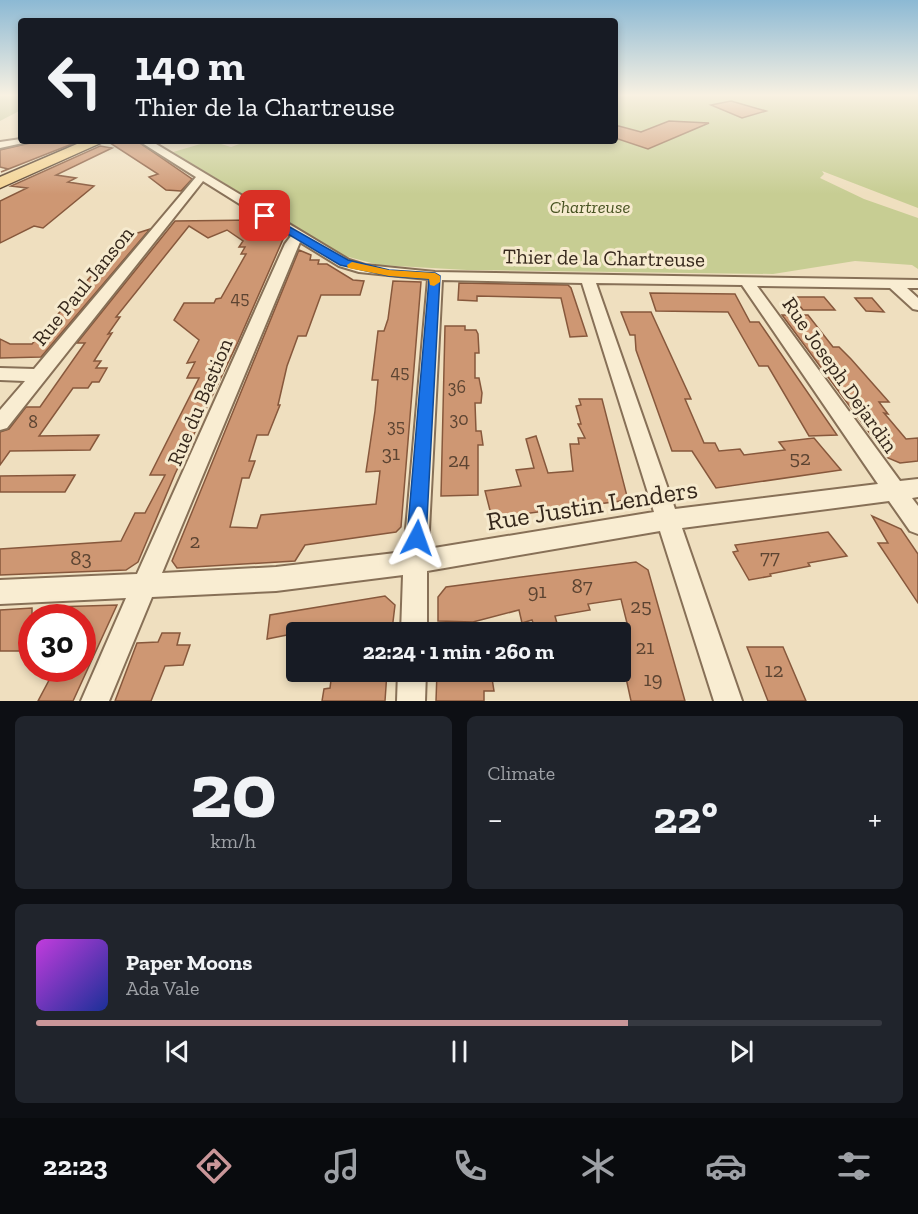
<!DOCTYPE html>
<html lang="en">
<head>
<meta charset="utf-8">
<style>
	body { margin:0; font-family:"Zilla Slab",serif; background:#20242c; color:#f1f3f6; height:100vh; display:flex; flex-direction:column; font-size:22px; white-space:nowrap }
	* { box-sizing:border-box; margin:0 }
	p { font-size:20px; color:#9ea1a6 }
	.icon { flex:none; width:33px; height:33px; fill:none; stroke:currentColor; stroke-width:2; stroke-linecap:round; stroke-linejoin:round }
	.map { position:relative; height:701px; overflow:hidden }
	.panel { display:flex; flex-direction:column; gap:15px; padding:15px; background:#0d0f14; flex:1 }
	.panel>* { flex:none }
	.top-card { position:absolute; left:18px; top:18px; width:600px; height:126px; border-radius:6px; box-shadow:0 3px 9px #0003; background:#171b24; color:#f1f3f6; overflow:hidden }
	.speed { position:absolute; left:18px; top:604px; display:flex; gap:12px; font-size:30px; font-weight:700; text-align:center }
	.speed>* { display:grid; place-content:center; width:78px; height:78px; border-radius:50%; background:#171b24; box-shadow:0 3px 9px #0003; line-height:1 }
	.speed .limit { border:9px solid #d22; background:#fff; color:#111 }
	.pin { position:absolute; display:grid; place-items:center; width:51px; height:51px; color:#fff; margin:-26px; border-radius:12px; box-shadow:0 3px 9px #0006 }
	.me { position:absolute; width:66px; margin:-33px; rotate:4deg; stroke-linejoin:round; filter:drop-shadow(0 0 4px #0008) }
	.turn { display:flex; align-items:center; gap:21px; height:126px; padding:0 18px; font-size:27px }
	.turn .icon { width:78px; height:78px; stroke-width:2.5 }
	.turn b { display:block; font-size:42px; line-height:51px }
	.big { font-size:45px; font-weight:800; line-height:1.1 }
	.panel .card { flex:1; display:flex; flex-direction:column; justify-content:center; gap:9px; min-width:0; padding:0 21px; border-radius:9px; background:#20242c }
	.panel .dial { align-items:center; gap:0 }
	.dial b { font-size:78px; line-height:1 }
	.song { display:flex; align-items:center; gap:18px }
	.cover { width:72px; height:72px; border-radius:9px; background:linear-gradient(135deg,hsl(290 70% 55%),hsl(230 70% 35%)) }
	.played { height:6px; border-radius:3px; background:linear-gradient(90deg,#c99699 70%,#363941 70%) }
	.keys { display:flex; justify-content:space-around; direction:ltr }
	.heat { display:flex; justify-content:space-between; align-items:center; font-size:33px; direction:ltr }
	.panel .tiles { flex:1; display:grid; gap:15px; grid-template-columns:1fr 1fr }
	.card:last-child { grid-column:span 2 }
	.trip { position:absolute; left:286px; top:622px; width:345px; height:60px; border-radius:6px; background:#171b24; box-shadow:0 3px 9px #0003; font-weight:800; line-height:60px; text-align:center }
	.tabs { display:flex; height:96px; justify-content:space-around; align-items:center; background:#090b0e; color:#9ea1a6 }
	.tabs .icon { width:42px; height:42px }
	.tabs .on { color:#c99699 }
	.tabs b { font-size:27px; color:#f1f3f6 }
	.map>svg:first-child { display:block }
	.green { fill:#c7cd93 }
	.cemetery { fill:#bcc192 }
	.building { fill:#ce9773; stroke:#87583c; stroke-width:1.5 }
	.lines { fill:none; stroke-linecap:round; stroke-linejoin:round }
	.minor-casing { stroke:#877057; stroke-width:4 }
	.primary-casing { stroke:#553e2b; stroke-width:3 }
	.minor { fill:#f9edd2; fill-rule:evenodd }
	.primary { fill:#f4d494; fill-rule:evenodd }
	.route { fill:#1a73e8; stroke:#114b97; stroke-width:1.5 }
	.slow { fill:#f59e0b }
	.labels { text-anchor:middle; stroke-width:6; stroke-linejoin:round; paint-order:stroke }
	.far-park-label { font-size:18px; font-style:italic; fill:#485322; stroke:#f6eace }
	.number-label { font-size:18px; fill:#5c4432 }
	.street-label { font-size:21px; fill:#36281c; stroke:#f6eace }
	.near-number-label { font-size:21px; fill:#5c4432 }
	.near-street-label { font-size:26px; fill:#36281c; stroke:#f6eace }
</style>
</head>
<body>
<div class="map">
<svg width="918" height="701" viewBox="0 0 918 701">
	<rect width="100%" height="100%" fill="#efdfbf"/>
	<!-- green -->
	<path class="green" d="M615 96H918V208L822 171 824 174 820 178 864 199 918 218V269L912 265 855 261 773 274 467 270 379 265 345 256 173 152 211 141 231 147 248 141H615V131L623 127 615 125Z"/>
	<!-- cemetery -->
	<path class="cemetery" d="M0 96H21V110L0 121Z"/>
	<!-- building -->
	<path class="building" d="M731 101 766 111 742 118 711 105Z
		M669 121 709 123 648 149 615 138V125L641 132Z
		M39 141 77 142 1 172 8 169 0 167V150Z
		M107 141H137L192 179 181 191 166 190 149 177 158 174Z
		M100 146 112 148 56 175 76 178 68 182 94 186 43 228 34 226 0 243V201L27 188 11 186Z
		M256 220 284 237 238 342 175 474 138 562 126 570 0 575V549L121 541 135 513H145L165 475H150L199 378H187L195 362 187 363 199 340 174 320 184 303H214L216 299 221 298 246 254H241L245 247H239L243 241 227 230 208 238 189 226 116 317H120L108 334 112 333 94 361H101L96 368H107L99 382H92L88 388H73L39 436 99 435 90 450 10 451 0 465V432L9 429 26 407H40L85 343H77L175 221Z
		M150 229 41 357 0 358V339L10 344H32L125 237Z
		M299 250 311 255 310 260H319L318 264H327L353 280 364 281 360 295H321L306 336H298L287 366 278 405H280L268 435H257L249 461H255L249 478H242L230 527 257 528 261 515 376 504 380 471 366 472 375 411 378 380H372L378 331H384L388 319 393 281 421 282 401 527 396 532 305 545 295 561 177 568 172 561Z
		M459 283 568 285 571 288 587 336 570 337 561 298 477 296V301L458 300Z
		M650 293 735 294 750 322H759L837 435 809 436 768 366H759L728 312 656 311Z
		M793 297H824L835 310H803Z
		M855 298H872L884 312 866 311Z
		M621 312H651L691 399H685L704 443H715L719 451 740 449 744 455 785 450 779 442 814 438 841 470 716 488 692 451H672L636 350 635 335H630Z
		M782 315H808L833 347H839L851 359 889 402H879L888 414 884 413 906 439 918 438V461L900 463 888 458Z
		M445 326H465V330H476L478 334 479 353H475V378H479L482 393 481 403H475L476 431H481L483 445H478V495L441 496Z
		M579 399H602L628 500 492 518 485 491 521 486 516 470 534 468 526 439 536 436 548 473 573 471 570 444H579L578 438H585L578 424H581L576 406 581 405Z
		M75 475 65 492H0V476Z
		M872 516 901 529 918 554V603L878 543H888Z
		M828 532 847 556 808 563 810 566 770 574 771 576 749 580 733 552 738 551 735 545Z
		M636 562 648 570 685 701H631L621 655 619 628 628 627 621 599 588 604 590 610 555 616 558 627 536 631 532 620 522 623 519 610 473 622 438 621V597L446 587Z
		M385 596 395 605 392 630 367 633H297L267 639 270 615Z
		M117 605 73 701H38L55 669H82V618H54L53 607Z
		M32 608V651H0V610Z
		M162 633H180L177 645H190L183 665 165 666 151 701H115L137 643 158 642Z
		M747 647H783L806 701H768Z
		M332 672H387L385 701H322L324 689 330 688Z
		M437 672H491L494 691H484V701H436Z"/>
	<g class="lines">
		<!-- minor casing -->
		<g class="minor-casing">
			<path id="minor" d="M21 139 32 141 0 148V142Z
				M139 141H151L349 260 365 265 435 272 918 280V288H907L918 298V310L913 309 890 288 757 286 900 481 918 479V497L912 498 918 506V534L910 531 889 501 682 528 742 701H714L660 531 427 571V633H401L403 575 276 591 152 597 109 701H81L126 598 0 604V580L137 574 285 244 291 236 203 181 7 428 0 430V410L25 381 0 380V368L34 369 196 177ZM300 242 339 266 359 272 428 279 404 552 276 567 162 573ZM442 280 582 283 654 512 428 549ZM596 283 742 285 878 484 675 509Z
				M398 672H426L425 701H397Z"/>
		</g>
		<!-- primary casing -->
		<g class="primary-casing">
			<path id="primary" d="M84 141H105L0 188V177Z"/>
		</g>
		<!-- minor -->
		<use href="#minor" class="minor"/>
		<!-- primary -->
		<use href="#primary" class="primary"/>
	</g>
	<!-- sky -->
	<linearGradient id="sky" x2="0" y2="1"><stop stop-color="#8cb9d4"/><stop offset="0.49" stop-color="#f8f1e2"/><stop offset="1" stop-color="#f8f1e2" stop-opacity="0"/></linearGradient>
	<rect width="918" height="194" fill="url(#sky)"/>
	<!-- route -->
	<path class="route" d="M265 213 348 260 389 270 435 273 440 276 426 538 424 544 417 547 410 544 407 538 429 279 389 276 340 265 261 218 260 216Z"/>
	<!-- slow -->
	<path class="slow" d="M352 262 389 270 435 273 440 276V282L434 286 430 285 429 279 389 276 348 268 347 265Z"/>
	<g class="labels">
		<!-- far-park labels -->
		<g class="far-park-label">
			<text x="590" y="213">Chartreuse</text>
		</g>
		<!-- number labels -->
		<g class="number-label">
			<text x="240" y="304">45</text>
			<text x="400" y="378">45</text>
			<text x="457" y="393">36</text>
			<text x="459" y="425">30</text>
			<text x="33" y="428">8</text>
			<text x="396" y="432">35</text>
		</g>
		<!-- street labels -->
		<g class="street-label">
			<text transform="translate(604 258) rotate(1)" y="7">Thier de la Chartreuse</text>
			<text transform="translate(83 286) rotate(-51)" y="7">Rue Paul Janson</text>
			<text transform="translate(840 375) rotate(55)" y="7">Rue Joseph Dejardin</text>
			<text transform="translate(200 402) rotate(-67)" y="7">Rue du Bastion</text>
		</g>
		<!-- near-number labels -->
		<g class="near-number-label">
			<text x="391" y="460">31</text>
			<text x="800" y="465">52</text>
			<text x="459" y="467">24</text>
			<text x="195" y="548">2</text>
			<text x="770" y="564">77</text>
			<text x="81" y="565">83</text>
			<text x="582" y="593">87</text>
			<text x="537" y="598">91</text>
			<text x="641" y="613">25</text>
			<text x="645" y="654">21</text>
			<text x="774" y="677">12</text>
			<text x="653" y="686">19</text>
		</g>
		<!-- near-street labels -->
		<g class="near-street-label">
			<text transform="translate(592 505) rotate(-9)" y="9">Rue Justin Lenders</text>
		</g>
	</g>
</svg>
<div class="speed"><div class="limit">30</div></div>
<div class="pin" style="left:265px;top:216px;background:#d93025"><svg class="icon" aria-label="arrive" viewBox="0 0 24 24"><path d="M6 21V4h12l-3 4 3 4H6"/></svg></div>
<svg class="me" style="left:417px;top:538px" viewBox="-20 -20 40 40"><path d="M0-17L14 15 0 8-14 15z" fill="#1a73e8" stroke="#fff" stroke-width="4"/></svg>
<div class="trip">22:24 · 1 min · 260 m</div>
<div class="top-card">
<div class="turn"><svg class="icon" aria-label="left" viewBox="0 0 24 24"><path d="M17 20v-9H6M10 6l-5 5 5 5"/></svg><div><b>140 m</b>Thier de la Chartreuse</div></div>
</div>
</div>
<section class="panel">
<div class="tiles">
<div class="card dial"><b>20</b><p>km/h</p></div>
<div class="card"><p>Climate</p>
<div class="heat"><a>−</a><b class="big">22°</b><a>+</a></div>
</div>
<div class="card">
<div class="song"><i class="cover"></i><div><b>Paper Moons</b><p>Ada Vale</p></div></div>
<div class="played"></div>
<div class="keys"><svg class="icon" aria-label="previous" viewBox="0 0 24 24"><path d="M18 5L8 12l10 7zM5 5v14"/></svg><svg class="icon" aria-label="pause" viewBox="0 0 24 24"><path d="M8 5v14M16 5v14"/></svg><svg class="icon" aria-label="next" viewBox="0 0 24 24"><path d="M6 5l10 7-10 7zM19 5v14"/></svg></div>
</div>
</div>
</section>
<nav class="tabs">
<b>22:23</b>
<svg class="icon on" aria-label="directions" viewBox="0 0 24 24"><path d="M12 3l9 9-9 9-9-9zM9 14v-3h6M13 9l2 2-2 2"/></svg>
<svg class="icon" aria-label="music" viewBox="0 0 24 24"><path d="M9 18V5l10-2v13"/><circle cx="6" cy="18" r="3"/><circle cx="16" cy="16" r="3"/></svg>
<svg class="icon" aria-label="phone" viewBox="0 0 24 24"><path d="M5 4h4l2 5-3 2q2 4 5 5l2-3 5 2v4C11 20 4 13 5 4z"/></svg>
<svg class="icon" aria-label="climate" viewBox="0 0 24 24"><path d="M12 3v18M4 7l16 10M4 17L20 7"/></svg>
<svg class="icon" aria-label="car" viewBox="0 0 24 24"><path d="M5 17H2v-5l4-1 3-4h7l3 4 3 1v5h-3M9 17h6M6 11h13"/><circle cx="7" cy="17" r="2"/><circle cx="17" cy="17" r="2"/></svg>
<svg class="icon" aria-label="filters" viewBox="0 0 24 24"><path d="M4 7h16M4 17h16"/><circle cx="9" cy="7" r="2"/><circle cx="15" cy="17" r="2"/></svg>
</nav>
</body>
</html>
